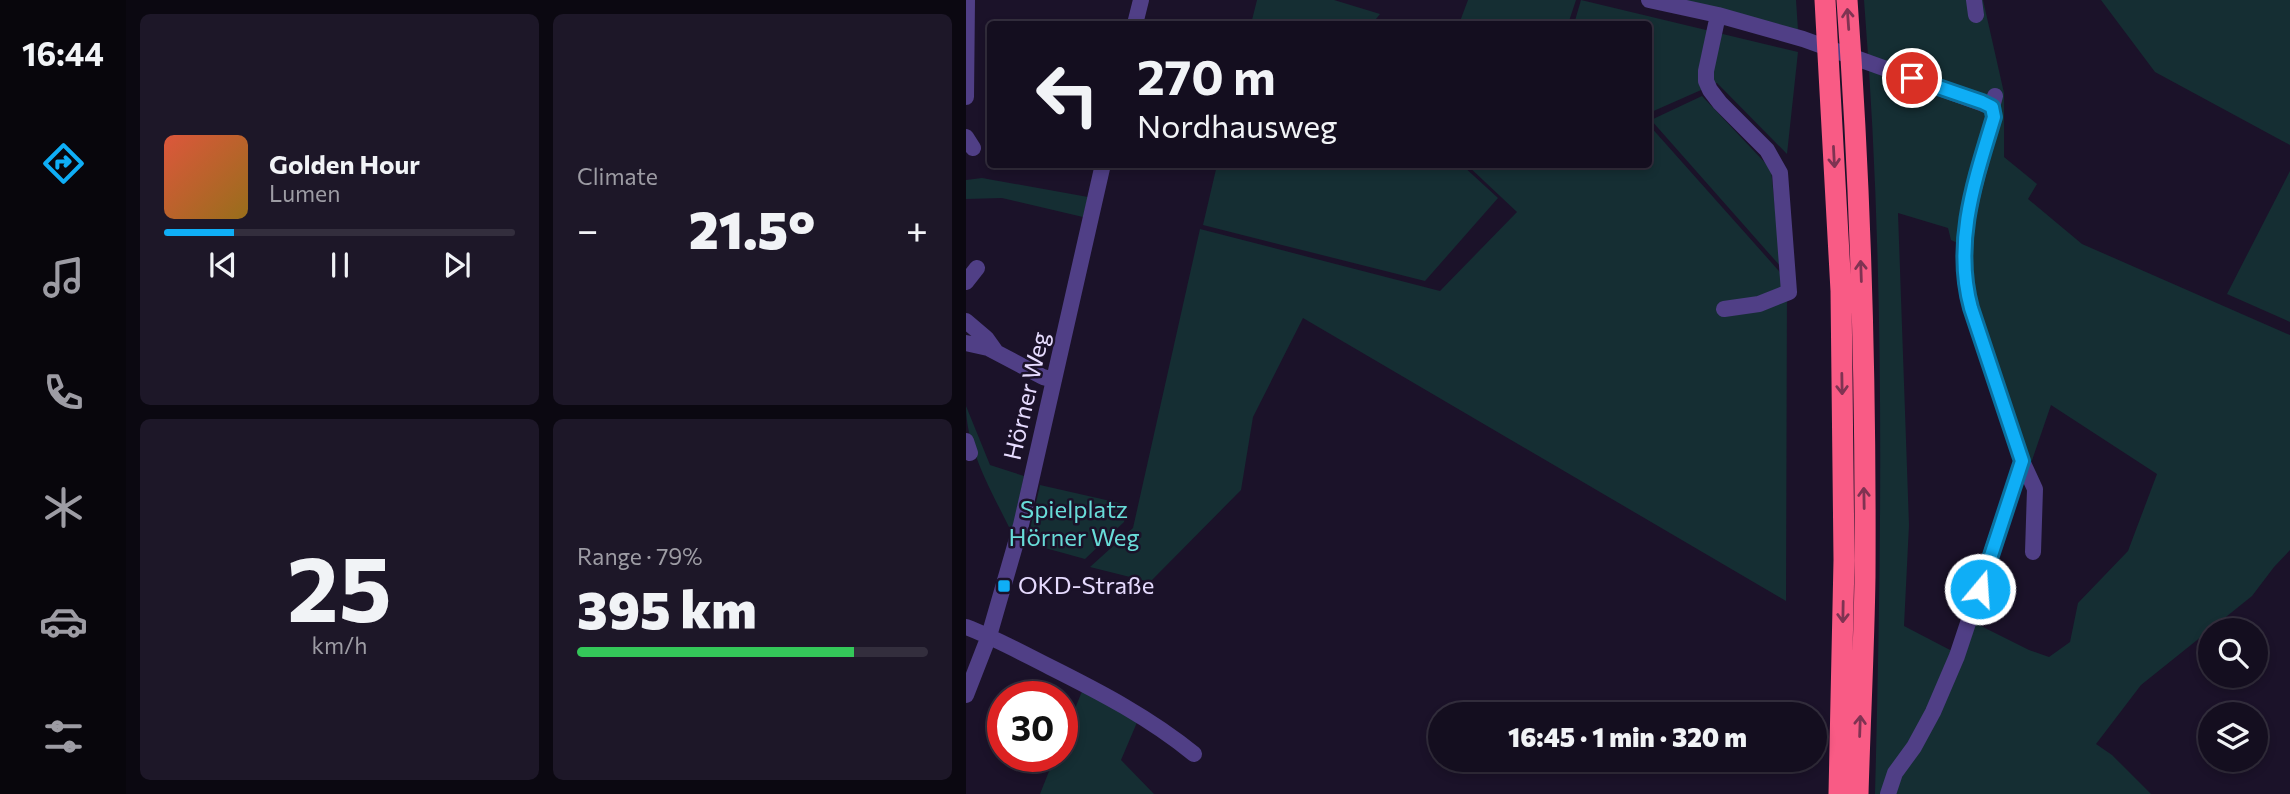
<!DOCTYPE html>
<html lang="en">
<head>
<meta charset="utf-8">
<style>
	body { margin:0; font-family:Commissioner,sans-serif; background:#1d1728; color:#f1f3f6; height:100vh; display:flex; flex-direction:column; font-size:26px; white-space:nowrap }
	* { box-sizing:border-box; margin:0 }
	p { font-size:23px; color:#9d9ca4 }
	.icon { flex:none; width:38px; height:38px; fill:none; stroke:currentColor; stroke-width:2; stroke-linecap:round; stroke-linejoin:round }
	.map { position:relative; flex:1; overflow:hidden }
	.drawer { display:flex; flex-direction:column; gap:14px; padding:14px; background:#0b0811; width:840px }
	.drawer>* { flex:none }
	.guide { position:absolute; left:21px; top:21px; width:665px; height:147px; border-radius:7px; box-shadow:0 4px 10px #0003,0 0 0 2px #332e3d; background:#140e1f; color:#f1f3f6; overflow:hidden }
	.controls { position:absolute; left:1232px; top:618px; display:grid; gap:14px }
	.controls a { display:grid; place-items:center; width:70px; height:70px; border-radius:50%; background:#140e1f; box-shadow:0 4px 10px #0003,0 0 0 2px #332e3d; font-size:35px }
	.speed { position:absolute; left:21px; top:681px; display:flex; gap:14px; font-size:35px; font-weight:700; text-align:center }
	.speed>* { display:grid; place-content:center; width:91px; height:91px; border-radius:50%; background:#140e1f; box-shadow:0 4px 10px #0003,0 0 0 2px #332e3d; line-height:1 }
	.speed .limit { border:10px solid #d22; background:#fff; color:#111 }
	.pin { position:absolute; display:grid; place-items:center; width:60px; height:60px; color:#fff; margin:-30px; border:4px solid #fff; border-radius:50%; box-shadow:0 2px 7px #0007 }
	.me { position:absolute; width:77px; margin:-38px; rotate:18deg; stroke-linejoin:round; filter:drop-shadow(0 0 5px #0008) }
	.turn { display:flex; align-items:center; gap:24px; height:147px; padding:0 35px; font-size:32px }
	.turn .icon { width:91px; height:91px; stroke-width:2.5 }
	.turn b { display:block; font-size:49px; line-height:60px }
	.big { font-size:52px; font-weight:800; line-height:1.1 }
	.drawer .tile { flex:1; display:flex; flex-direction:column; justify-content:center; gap:10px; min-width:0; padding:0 24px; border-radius:10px; background:#1d1728 }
	.drawer .dial { align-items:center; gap:0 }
	.dial b { font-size:91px; line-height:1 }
	.song { display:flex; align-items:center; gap:21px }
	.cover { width:84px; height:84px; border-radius:10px; background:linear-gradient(135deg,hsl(10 70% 55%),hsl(40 70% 35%)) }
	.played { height:7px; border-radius:4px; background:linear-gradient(90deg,#0faef6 20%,#332e3d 20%) }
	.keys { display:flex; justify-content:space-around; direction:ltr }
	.heat { display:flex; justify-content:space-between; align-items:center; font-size:38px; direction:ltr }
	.charge { height:10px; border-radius:5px; background:linear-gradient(90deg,#34c759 79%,#332e3d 0) }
	.drawer .tiles { flex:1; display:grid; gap:14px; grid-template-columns:repeat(2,1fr) }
	.trip { position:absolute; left:462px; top:702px; width:399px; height:70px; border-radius:35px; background:#140e1f; box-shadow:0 4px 10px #0003,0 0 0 2px #332e3d; font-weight:800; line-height:70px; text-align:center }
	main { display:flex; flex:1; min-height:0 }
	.dock { display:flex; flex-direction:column; width:126px; justify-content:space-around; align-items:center; background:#08060c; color:#9d9ca4 }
	.dock .icon { width:49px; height:49px }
	.dock .active { color:#0faef6 }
	.dock b { font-size:32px; color:#f1f3f6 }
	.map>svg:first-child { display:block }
	.green { fill:#152e33; fill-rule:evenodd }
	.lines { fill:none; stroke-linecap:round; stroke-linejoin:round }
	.minor { stroke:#503f86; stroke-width:16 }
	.highway { stroke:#f95b85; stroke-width:21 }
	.oneway { stroke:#7f3352 }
	.route-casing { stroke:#0a71a0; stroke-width:18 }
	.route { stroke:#0faef6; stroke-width:12 }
	.poi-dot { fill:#0faef6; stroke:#1b1229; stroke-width:2.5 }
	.labels { text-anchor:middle; stroke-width:5; stroke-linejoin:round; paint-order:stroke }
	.street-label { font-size:24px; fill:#e6dbfe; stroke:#1b1229 }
	.park-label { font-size:24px; fill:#68dcd8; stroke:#1b1229 }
	.poi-label { font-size:24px; fill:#e6dbfe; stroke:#1b1229; text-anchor:start }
</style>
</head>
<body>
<main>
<nav class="dock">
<b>16:44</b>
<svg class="icon active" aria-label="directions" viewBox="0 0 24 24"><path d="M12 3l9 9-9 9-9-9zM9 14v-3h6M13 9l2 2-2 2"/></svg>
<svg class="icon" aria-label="music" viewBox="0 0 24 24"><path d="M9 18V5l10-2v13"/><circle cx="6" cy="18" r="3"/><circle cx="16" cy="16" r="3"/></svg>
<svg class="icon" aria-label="phone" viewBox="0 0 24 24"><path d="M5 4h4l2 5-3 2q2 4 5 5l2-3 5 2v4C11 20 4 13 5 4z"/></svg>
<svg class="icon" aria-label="climate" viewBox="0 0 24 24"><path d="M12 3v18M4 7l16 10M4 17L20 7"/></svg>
<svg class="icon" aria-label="car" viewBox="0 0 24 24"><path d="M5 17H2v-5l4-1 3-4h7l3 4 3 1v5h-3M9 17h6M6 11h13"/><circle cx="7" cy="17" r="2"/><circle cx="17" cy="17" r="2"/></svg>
<svg class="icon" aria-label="filters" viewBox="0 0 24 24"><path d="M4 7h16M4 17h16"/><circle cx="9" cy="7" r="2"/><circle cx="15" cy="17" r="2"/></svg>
</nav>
<section class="drawer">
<div class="tiles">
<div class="tile">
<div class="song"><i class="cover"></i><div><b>Golden Hour</b><p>Lumen</p></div></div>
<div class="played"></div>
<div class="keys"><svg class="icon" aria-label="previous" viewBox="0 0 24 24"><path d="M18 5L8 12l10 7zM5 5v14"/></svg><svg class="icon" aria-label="pause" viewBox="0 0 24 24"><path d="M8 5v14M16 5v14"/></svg><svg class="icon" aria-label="next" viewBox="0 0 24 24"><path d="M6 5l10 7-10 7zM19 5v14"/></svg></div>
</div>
<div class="tile"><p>Climate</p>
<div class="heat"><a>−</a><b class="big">21.5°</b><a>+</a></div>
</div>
<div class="tile dial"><b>25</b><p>km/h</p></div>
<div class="tile"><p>Range · 79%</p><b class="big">395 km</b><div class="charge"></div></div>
</div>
</section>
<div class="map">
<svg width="1324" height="794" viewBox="0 0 1324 794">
	<rect width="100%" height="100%" fill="#1b1229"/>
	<!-- green -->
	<path class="green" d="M291 0H368L414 14 406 24H285Z
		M502 0H610L602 24H493Z
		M615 0 832 52 821 154 751 83 683 113 682 24H608Z
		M703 0H830L832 30Z
		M898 0H1017L1038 93V157L1071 184 1062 199 1116 244 1324 335V550L1308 567 1286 596 1175 685 1130 744 1146 755 1185 794H909C916 529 919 264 898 0ZM932 213 982 228 985 240 1006 250 1007 294 1064 466 1085 405 1191 474 1162 551 1112 603 1104 642 1083 657 1063 650 1009 623 986 651 938 626 943 525Z
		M1135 0H1324V145L1189 72Z
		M736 96 805 169 815 267 685 120Z
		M683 125 821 280 820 601 337 318 287 417 275 490 184 582 124 567 167 528 234 229 474 291 551 212 501 165 682 164Z
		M251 165H496L532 198 459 281 237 225Z
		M1324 171V322L1261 294Z
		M16 178 122 197 117 217 36 198 0 199V180Z
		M0 406 24 465 58 476 46 533C27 494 0 449 0 406Z
		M74 485 162 505 158 522 119 559 61 543Z
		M117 689 172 720 155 760 188 794H74L89 756H96V740Z"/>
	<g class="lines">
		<!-- minor -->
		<path class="minor" d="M683 0 752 15 837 39 1026 107
			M1008 0 1010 15
			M752 15 740 71V81L744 90 754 103 801 150 814 173 823 292 793 304 758 309
			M169 24 175 0
			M1029 96 1026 107 1028 117C1010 180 987 242 1005 308L1056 461 1069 489 1067 552
			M0 97 1 0
			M0 137 7 148
			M0 282 11 268
			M0 321 20 338 30 352
			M0 343 22 348 77 377 88 380
			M0 441 4 453
			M0 627C29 638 56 653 84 667 134 692 184 718 228 754
			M0 695 23 636 55 525 137 164
			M922 794 929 773 948 747 967 712 991 656 1056 461"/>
		<!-- highway -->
		<path class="highway" d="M859 0 875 291 878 560 873 794
			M881 0C895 192 900 385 899 577 898 649 894 722 892 794"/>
	</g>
	<!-- one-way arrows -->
	<defs><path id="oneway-shaft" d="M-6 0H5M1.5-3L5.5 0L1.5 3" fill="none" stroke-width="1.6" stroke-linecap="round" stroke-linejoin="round" transform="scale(1.75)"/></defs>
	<g class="oneway">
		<use href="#oneway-shaft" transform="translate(882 19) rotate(-94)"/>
		<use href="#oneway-shaft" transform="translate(868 157) rotate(87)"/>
		<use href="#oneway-shaft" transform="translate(895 271) rotate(-92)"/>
		<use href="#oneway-shaft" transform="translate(876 384) rotate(89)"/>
		<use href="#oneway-shaft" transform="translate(898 498) rotate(-91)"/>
		<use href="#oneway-shaft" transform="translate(877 612) rotate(91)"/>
		<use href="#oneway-shaft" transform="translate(894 726) rotate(-88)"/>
	</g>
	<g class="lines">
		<!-- route casing -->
		<g class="route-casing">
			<path id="route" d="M946 78 1016 102 1026 107 1028 117C1009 180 987 242 1005 308L1056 461 1014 589"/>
		</g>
		<!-- route -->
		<use href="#route" class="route"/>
	</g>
	<!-- markers -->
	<rect class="poi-dot" x="31" y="579" width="14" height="14" rx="3.5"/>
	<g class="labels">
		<!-- street labels -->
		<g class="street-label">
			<text transform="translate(61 396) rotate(-77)" y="8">Hörner Weg</text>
		</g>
		<!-- park labels -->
		<g class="park-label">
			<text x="108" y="518">Spielplatz<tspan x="108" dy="28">Hörner Weg</tspan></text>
		</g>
		<!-- poi labels -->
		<g class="poi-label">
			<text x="52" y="594">OKD-Straße</text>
		</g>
	</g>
</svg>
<div class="controls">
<a><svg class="icon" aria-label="search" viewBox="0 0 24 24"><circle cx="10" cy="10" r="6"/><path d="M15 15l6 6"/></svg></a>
<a><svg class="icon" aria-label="layers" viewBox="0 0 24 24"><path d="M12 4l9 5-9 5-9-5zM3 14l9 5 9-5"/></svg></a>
</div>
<div class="speed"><div class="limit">30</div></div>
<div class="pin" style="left:946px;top:78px;background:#d93025"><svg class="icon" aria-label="arrive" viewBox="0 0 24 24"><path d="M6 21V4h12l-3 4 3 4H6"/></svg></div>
<svg class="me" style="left:1014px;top:589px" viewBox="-20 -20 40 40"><circle r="17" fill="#0faef6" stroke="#fff" stroke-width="3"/><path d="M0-11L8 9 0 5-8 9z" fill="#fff"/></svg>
<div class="trip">16:45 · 1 min · 320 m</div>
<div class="guide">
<div class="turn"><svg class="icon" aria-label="left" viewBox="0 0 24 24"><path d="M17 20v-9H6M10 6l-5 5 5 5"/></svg><div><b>270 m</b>Nordhausweg</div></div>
</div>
</div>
</main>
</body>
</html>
